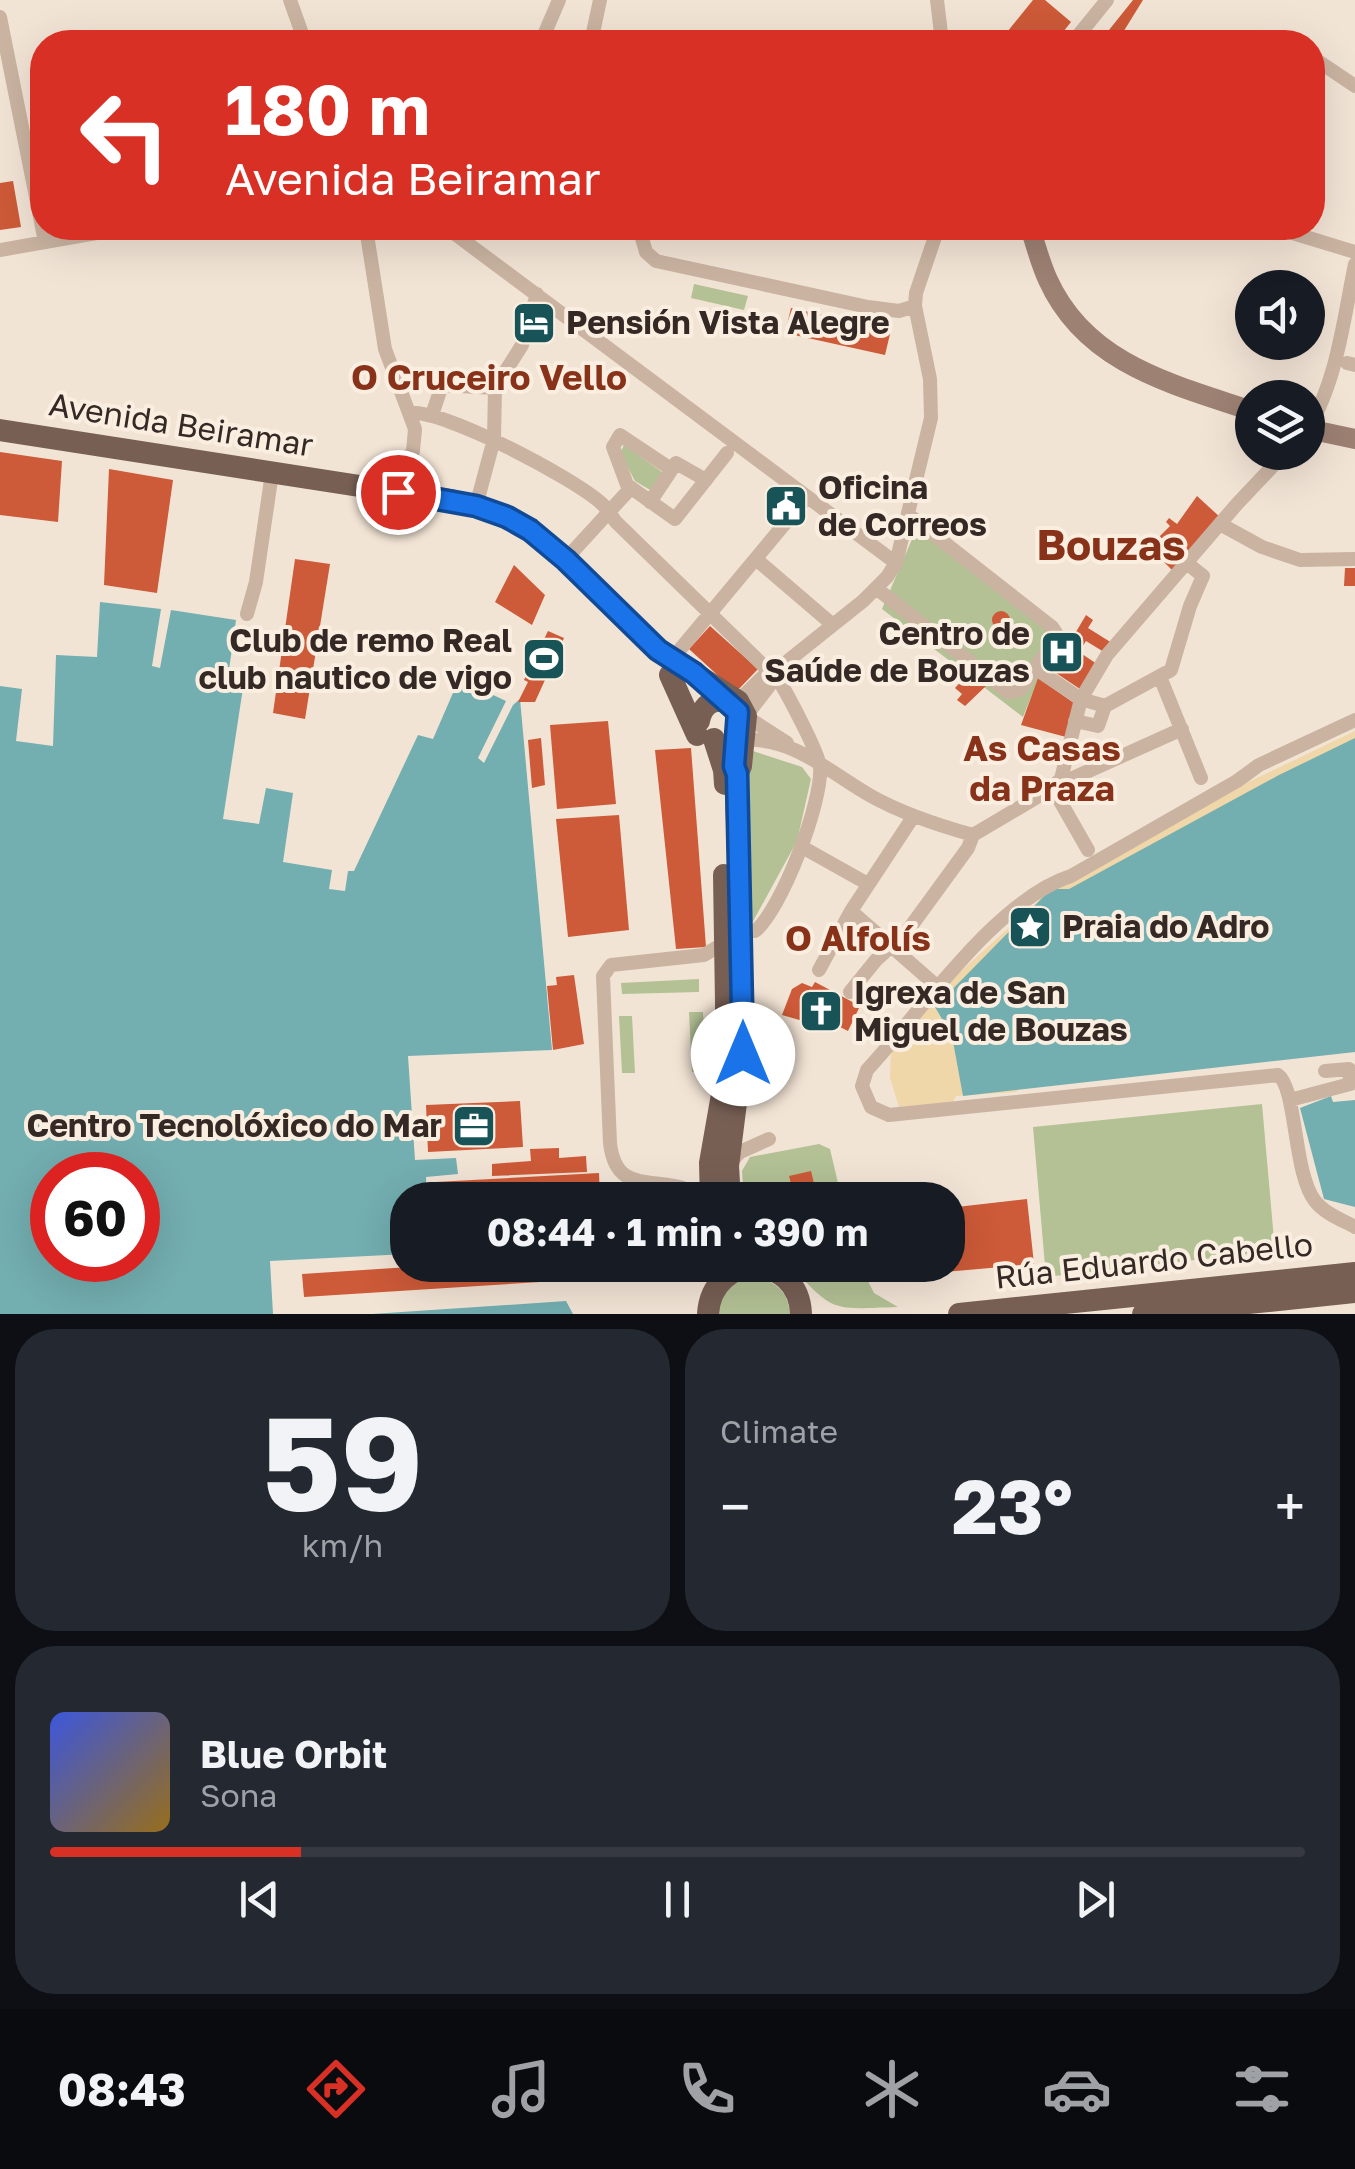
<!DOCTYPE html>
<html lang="en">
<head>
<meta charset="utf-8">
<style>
	body { margin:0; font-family:"Golos Text",sans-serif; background:#242831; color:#f1f3f6; height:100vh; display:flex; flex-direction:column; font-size:38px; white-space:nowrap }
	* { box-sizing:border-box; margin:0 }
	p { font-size:32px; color:#9ea1a6 }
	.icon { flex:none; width:55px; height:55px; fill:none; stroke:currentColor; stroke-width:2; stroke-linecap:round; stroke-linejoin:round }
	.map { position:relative; height:1314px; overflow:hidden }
	.sheet { display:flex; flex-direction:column; gap:15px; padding:15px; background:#0d0f14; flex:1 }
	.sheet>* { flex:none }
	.banner { position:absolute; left:30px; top:30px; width:1295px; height:210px; border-radius:40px; box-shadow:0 10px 40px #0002; background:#d93025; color:#fff; overflow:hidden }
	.buttons { position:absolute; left:1235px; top:270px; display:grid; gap:20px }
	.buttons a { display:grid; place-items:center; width:90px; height:90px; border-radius:50%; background:#171b24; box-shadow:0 10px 40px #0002; font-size:50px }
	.speed { position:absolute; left:30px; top:1152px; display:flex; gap:20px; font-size:50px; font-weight:700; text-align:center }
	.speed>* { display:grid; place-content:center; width:130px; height:130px; border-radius:50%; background:#171b24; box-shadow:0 10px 40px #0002; line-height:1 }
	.speed .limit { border:15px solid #d22; background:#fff; color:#111 }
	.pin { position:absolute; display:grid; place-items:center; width:85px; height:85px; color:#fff; margin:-42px; border:5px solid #fff; border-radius:50%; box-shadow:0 2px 10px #0007 }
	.me { position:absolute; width:110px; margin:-55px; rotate:0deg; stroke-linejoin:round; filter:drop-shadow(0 0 8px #0008) }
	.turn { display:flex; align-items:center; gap:35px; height:210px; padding:0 30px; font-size:45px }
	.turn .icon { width:130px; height:130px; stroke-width:2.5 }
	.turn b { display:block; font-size:70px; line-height:85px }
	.big { font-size:75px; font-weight:700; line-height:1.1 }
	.sheet .tile { flex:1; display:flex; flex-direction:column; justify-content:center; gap:15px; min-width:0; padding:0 35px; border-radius:40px; background:#242831 }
	.sheet .dial { align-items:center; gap:0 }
	.dial b { font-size:130px; line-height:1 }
	.song { display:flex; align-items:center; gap:30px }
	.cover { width:120px; height:120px; border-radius:15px; background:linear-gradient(135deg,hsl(230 70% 55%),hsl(40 70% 35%)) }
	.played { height:10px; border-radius:5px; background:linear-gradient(90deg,#d93025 20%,#363941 20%) }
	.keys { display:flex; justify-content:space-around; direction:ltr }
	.heat { display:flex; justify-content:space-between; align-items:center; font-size:55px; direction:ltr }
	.sheet .tiles { flex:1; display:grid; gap:15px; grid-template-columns:1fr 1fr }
	.tile:last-child { grid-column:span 2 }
	.trip { position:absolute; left:390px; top:1182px; width:575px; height:100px; border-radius:40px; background:#171b24; box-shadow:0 10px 40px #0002; font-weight:700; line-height:100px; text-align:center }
	.menu { display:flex; height:160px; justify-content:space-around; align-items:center; background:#090b0e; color:#9ea1a6 }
	.menu .icon { width:70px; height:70px }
	.menu .selected { color:#d93025 }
	.menu b { font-size:45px; color:#f1f3f6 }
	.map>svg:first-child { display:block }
	.green { fill:#b3c195 }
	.sand { fill:#f0d7a9 }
	.water { fill:#73aeb0; fill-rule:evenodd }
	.building { fill:#cd5a38 }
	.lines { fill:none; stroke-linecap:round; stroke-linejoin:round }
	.street { stroke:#cab3a1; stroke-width:14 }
	.secondary { stroke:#9d8173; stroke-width:20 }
	.primary { stroke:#775f54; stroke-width:22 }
	.route-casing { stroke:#114b97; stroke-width:25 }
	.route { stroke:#1a73e8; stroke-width:18 }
	.labels { text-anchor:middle; stroke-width:8; stroke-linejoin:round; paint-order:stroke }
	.poi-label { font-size:32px; font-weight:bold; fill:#342924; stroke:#faeee1; text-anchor:start }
	.street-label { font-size:32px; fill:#342924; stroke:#faeee1 }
	.neighbourhood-label { font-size:35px; font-weight:bold; fill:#873219; stroke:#faeee1 }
	.district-label { font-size:42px; font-weight:bold; fill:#873219; stroke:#faeee1 }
</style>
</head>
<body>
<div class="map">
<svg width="1355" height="1314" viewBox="0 0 1355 1314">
	<rect width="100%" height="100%" fill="#f2e4d5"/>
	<!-- green -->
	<path class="green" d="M694 284 748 296 744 310 691 298Z
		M624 445 662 472 650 490 635 481 620 453Z
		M922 516 1074 641 1044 682 1038 679 1023 717 882 609Z
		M753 751 802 767 811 779 797 841 751 925 745 762Z
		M699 979V992L622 994 621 983Z
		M689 1012H703L706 1071 692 1072Z
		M619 1016H632L635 1073H622Z
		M1262 1104 1275 1251 1046 1277 1033 1127Z
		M819 1144 830 1149 842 1200H744L742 1171 750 1157Z
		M790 1265H860L874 1293 898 1307C832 1309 835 1314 790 1265Z
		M757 1276C777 1284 788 1291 790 1314H716L727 1286Z"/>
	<!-- sand -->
	<path class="sand" d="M1355 731V795L1016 1092 956 1096 953 1102 899 1107 890 1078 891 1046 924 1005 1051 889 1188 811Z"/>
	<!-- water -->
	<path class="water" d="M100 602 161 609 152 666 160 668 171 610 236 620 227 684 243 688 223 819 259 824 266 788 293 793 283 862 332 870 329 889 345 891 348 871H354L418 735 433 739 459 679 506 701 478 758 484 763 513 705 520 699 552 1050 408 1056 415 1160 456 1158 458 1174 426 1177 427 1200H408L407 1254 270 1261 273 1314H0V686L22 689 16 741 53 746 56 655 97 657ZM52 1175H138V1260H52Z
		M1355 738V1052L963 1096 952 1036 935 1007 1051 889H1069L1279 775Z
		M1331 1096 1333 1102 1355 1100V1207L1324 1199 1300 1108Z
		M566 1301 573 1314H372Z"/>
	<!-- building -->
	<path class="building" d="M1033 0H1045L1071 22 1055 42H999Z
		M1133 0H1143L1117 42 1101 40Z
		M13 181 21 227 0 230V183Z
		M791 308 891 330 885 355 785 333Z
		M0 452 62 461 58 522 0 515Z
		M109 469 173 480 157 593 104 585Z
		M1197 496 1221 518 1172 570 1158 556 1163 551 1154 542 1170 526 1166 522 1169 518 1177 524Z
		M295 559 330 564 305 719 273 713Z
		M514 565 545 595 532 625 495 602Z
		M1345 568H1355V586H1344Z
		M992 620a9 9 0 1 1 18 0a9 9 0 1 1-18 0Z
		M1086 615 1093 620 1088 628 1112 643 1104 652 1086 641 1079 652 1097 664 1080 689 1047 667 1061 647 1071 655 1080 642 1073 637Z
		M710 626 758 669 736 692 689 649Z
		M548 631 564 638 535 702H518L528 682 524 680Z
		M969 673 986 686 965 706 957 700 962 694 955 688Z
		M1038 678 1074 703 1066 737 1021 725Z
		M608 721 616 804 557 809 550 725Z
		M541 738 545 785 532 788 528 740Z
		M691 748 706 947 676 949 655 750Z
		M619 815 629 930 568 937 556 819Z
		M574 975 584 1044 553 1050 547 986 557 985 556 977Z
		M815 982 860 1006 848 1031 830 1022 827 1028 782 1015 792 989 802 983 812 987Z
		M520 1101 523 1147 428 1152 426 1105Z
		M559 1148V1158L586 1156 587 1172 492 1176V1164L531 1161 530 1149Z
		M811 1171 818 1200H780L794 1195 789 1176Z
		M599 1173 600 1200H436L435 1182Z
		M767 1183 771 1200H761L757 1185Z
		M1027 1199 1034 1264 889 1277 888 1265H948V1208Z
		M440 1265H604V1278L304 1297 302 1274Z"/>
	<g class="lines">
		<!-- street -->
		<path class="street" d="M290 0 305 42
			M937 0 942 42
			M0 17 45 242
			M541 42 559 0
			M591 42 600 0
			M1073 42 1107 0
			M1312 57 1355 86
			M366 228 385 349 415 429 413 451 403 465 398 492
			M447 228 896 563
			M639 228 646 252 656 261 868 307 899 311 915 306
			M1276 228 1355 252
			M0 250 125 228
			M1347 363 1355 365
			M409 413C444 409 573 478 601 503 607 508 611 516 616 522L769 671
			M432 415 442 385 495 388
			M1308 428C1337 382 1344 317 1355 264
			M630 487 675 519 727 453
			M650 502 676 463 706 480
			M476 506 494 439 495 388 522 345 537 294
			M1220 524 1262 547 1300 560 1355 559
			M565 560 629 490 613 447 620 435 671 469
			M757 560 833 625
			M876 588 1008 692 1020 690 1055 640 1056 633 1052 627 909 515
			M247 614 256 582 272 473
			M672 659 807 497
			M1036 669 1081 699 1105 706
			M1160 677 1201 778
			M731 702 741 698 771 669
			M1105 706 1171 670 1190 606 1203 576 1188 564
			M742 714 787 743
			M746 716 789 660 863 601 887 577 896 563 931 418 930 379 915 306 916 293 938 228
			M1355 720 1259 765 1237 781 1071 876C996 900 921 1012 867 1070L862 1086 871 1107 889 1115 1278 1075C1297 1088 1293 1173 1315 1201 1324 1213 1342 1220 1355 1227
			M1075 721 1098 726 1105 706
			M744 740C794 737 830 773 871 796 903 814 937 825 973 835
			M1061 779 1073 778 1182 729
			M1052 787 1088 850
			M973 835 1049 790 1061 779 1081 699 1107 655 1237 504 1286 452
			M802 847 868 884
			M851 911 939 988
			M741 931H755C781 911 823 801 820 767 819 753 786 691 776 676
			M819 970 851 911 913 817
			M850 992 876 960 906 933 968 848 973 835
			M1290 1100 1350 1084 1349 1069 1325 1071
			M728 1165 740 1152 769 1139
			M702 1200C694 1194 685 1187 674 1186 642 1180 615 1187 610 1143L603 976 611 965 704 955 726 942"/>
		<!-- secondary -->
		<path class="secondary" d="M1030 228C1036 245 1040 263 1048 280 1086 364 1172 384 1252 411
			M1308 429 1355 439"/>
		<!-- primary -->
		<path class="primary" d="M0 430 450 500 490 510 530 530 565 560 658 650 738 701 746 716 741 766 737 774
			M670 675 697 735
			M699 721C703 700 722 694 736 709
			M714 739 724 770 725 784
			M711 1200 710 1163 727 1066 724 875
			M730 1200 728 1166 744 1039 735 760
			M708 1314C712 1251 799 1252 801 1314
			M959 1314 1355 1273
			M1143 1314 1355 1292"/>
	</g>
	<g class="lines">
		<!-- route casing -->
		<g class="route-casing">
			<path id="route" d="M398 492 476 506 507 517 530 530 566 560 658 650 694 673 738 712 734 766 737 774 743 1054"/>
		</g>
		<!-- route -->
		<use href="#route" class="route"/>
	</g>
	<!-- icons -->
	<defs>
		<g id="hotel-square" transform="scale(2.25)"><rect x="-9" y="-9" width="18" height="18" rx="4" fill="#185457" stroke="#faeee1"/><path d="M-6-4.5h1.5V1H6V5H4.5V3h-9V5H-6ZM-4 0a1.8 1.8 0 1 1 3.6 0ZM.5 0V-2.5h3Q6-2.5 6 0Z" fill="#fff"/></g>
		<g id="civic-square" transform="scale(2.25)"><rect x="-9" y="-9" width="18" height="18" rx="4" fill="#185457" stroke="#faeee1"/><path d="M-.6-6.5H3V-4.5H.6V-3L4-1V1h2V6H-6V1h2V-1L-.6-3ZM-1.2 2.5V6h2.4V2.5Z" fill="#fff"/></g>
		<g id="hospital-square" transform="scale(2.25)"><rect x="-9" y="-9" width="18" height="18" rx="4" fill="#185457" stroke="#faeee1"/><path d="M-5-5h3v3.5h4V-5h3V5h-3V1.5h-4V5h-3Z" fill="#fff"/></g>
		<g id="stadium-square" transform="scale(2.25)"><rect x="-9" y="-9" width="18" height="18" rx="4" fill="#185457" stroke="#faeee1"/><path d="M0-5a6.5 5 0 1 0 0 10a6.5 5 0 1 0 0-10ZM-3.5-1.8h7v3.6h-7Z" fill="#fff"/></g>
		<g id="sight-square" transform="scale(2.25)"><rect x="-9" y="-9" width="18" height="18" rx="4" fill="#185457" stroke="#faeee1"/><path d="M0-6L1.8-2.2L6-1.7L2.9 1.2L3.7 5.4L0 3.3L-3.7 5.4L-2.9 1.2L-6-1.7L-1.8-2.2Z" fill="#fff"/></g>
		<g id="church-square" transform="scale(2.25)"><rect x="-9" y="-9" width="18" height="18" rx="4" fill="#185457" stroke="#faeee1"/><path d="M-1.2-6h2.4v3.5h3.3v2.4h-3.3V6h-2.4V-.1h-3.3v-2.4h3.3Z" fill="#fff"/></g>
		<g id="office-square" transform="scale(2.25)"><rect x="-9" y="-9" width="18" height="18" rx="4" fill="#185457" stroke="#faeee1"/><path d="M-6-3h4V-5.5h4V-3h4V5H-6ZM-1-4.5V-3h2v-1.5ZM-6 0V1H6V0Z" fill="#fff"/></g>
	</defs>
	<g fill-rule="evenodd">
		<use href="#hotel-square" x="534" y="323"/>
		<use href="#civic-square" x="786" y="506"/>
		<use href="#hospital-square" x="1062" y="652"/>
		<use href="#stadium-square" x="544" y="659"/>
		<use href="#sight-square" x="1030" y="927"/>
		<use href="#church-square" x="821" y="1011"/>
		<use href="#office-square" x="474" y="1126"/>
	</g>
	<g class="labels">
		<!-- poi labels -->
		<g class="poi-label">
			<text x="566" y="334">Pensión Vista Alegre</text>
			<text x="818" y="499">Oficina<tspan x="818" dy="37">de Correos</tspan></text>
			<text x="1030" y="645" text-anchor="end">Centro de<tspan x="1030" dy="37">Saúde de Bouzas</tspan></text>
			<text x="512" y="652" text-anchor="end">Club de remo Real<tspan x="512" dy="37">club nautico de vigo</tspan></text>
			<text x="1062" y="938">Praia do Adro</text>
			<text x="854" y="1004">Igrexa de San<tspan x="854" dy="37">Miguel de Bouzas</tspan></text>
			<text x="442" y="1137" text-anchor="end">Centro Tecnolóxico do Mar</text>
		</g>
		<!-- street labels -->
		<g class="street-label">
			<text transform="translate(181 425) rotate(9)" y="11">Avenida Beiramar</text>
			<text transform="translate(1154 1261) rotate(-6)" y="11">Rúa Eduardo Cabello</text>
		</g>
		<!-- neighbourhood labels -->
		<g class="neighbourhood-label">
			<text x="489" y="390">O Cruceiro Vello</text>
			<text x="1042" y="761">As Casas<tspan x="1042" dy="40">da Praza</tspan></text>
			<text x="858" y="951">O Alfolís</text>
		</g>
		<!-- district labels -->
		<g class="district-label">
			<text x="1111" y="560">Bouzas</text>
		</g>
	</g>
</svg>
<div class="buttons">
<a><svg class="icon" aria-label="sound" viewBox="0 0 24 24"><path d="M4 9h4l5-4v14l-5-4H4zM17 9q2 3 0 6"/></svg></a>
<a><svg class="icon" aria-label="layers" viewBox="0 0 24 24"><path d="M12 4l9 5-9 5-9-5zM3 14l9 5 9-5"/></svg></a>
</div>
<div class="speed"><div class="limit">60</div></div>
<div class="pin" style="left:398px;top:492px;background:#d93025"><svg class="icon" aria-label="arrive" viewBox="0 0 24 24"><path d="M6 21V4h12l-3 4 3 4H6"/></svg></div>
<svg class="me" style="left:743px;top:1054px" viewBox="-20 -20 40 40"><circle r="19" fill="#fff"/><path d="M0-13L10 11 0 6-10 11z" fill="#1a73e8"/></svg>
<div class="trip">08:44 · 1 min · 390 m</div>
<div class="banner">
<div class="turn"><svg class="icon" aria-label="left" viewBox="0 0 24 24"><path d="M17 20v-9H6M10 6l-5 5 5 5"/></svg><div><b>180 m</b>Avenida Beiramar</div></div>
</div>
</div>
<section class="sheet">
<div class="tiles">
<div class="tile dial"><b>59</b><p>km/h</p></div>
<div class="tile"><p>Climate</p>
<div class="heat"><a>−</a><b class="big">23°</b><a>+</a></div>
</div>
<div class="tile">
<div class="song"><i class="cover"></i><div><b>Blue Orbit</b><p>Sona</p></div></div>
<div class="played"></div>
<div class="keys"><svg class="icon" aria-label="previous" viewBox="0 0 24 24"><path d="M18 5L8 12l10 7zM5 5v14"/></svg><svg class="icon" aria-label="pause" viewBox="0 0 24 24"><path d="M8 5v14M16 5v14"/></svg><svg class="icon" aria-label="next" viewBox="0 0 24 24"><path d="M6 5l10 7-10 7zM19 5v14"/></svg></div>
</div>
</div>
</section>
<nav class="menu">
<b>08:43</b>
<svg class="icon selected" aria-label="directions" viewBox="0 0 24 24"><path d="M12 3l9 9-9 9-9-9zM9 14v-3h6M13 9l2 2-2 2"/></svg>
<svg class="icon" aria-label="music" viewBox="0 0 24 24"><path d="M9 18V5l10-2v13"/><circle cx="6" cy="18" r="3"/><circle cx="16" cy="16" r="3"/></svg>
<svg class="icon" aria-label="phone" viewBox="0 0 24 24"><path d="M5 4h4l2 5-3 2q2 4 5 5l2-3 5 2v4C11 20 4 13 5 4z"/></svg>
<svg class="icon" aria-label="climate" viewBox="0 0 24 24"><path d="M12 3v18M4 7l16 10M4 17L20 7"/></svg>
<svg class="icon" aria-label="car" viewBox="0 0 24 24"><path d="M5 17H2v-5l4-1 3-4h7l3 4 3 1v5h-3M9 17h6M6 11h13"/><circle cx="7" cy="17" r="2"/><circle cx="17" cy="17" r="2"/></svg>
<svg class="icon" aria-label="filters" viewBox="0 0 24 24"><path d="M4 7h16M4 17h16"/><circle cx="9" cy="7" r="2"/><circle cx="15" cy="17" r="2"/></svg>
</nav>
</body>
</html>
